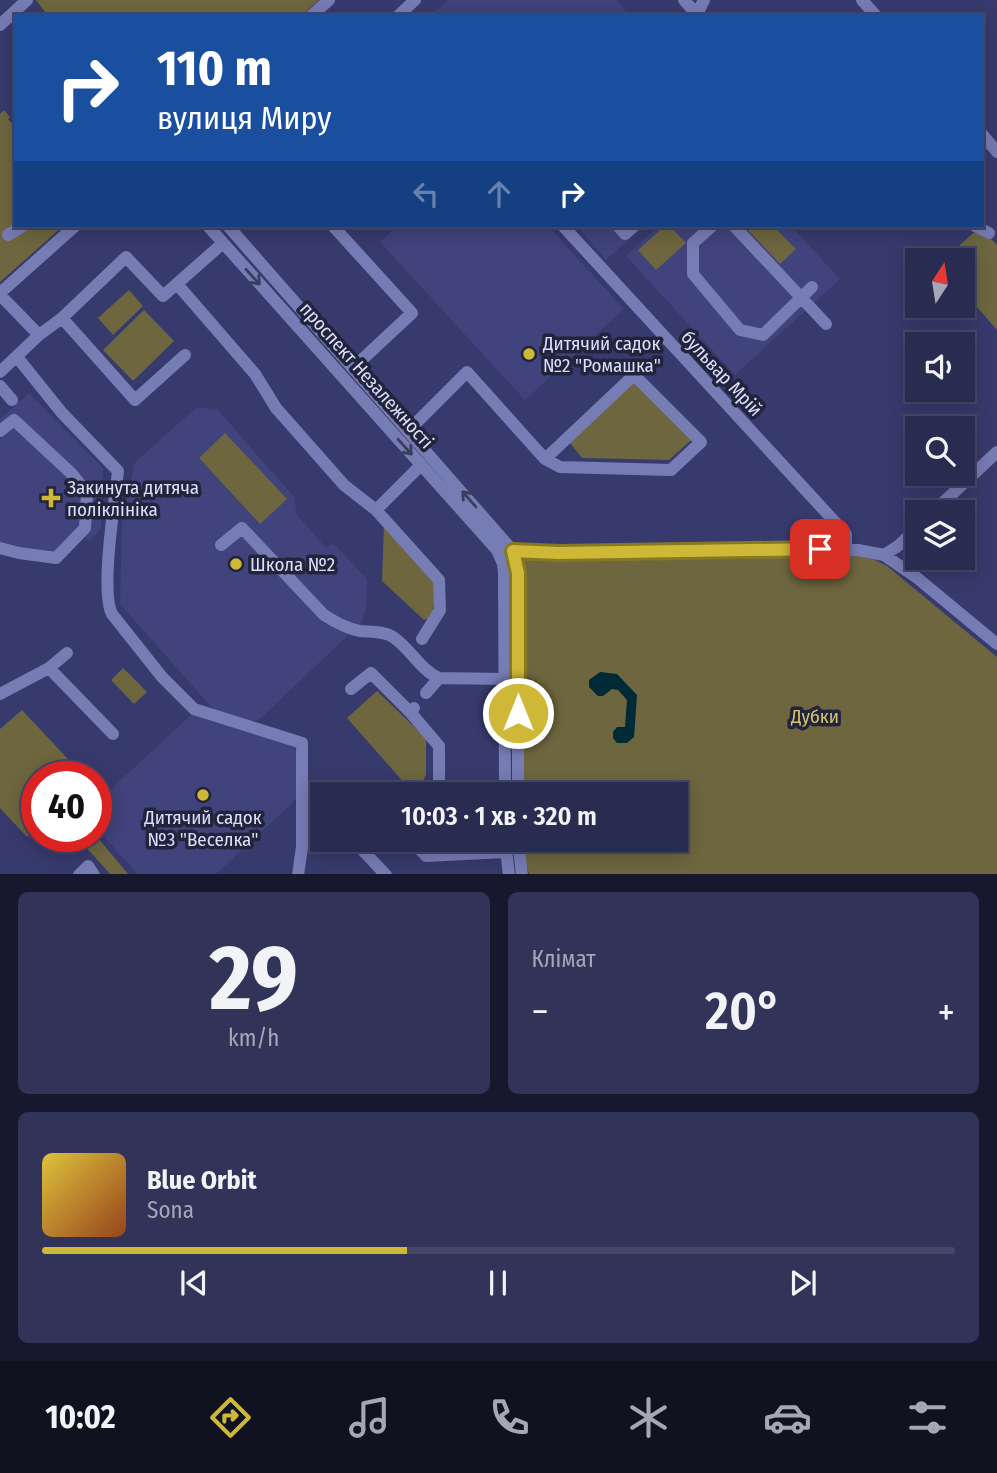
<!DOCTYPE html>
<html lang="uk">
<head>
<meta charset="utf-8">
<style>
	body { margin:0; font-family:"Fira Sans Condensed",sans-serif; background:#313458; color:#f1f3f6; height:100vh; display:flex; flex-direction:column; font-size:26px; white-space:nowrap }
	* { box-sizing:border-box; margin:0 }
	p { font-size:23px; color:#a5a7b7 }
	.icon { flex:none; width:38px; height:38px; fill:none; stroke:currentColor; stroke-width:2; stroke-linecap:round; stroke-linejoin:round }
	.map { position:relative; height:874px; overflow:hidden }
	.details { display:flex; flex-direction:column; gap:18px; padding:18px; background:#17182d; flex:1 }
	.details>* { flex:none }
	.hud { position:absolute; left:14px; top:14px; width:970px; height:214px; border-radius:0px; box-shadow:0 4px 18px #0003,0 0 0 2px #454868; background:#1a4fa0; color:#fff; overflow:hidden }
	.needle { width:46px; rotate:12deg }
	.fabs { position:absolute; left:905px; top:248px; display:grid; gap:14px }
	.fabs a { display:grid; place-items:center; width:70px; height:70px; border-radius:0px; background:#292c51; box-shadow:0 4px 18px #0003,0 0 0 2px #454868; font-size:35px }
	.speed { position:absolute; left:21px; top:761px; display:flex; gap:14px; font-size:35px; font-weight:700; text-align:center }
	.speed>* { display:grid; place-content:center; width:91px; height:91px; border-radius:50%; background:#292c51; box-shadow:0 4px 18px #0003,0 0 0 2px #454868; line-height:1 }
	.speed .limit { border:10px solid #d22; background:#fff; color:#111 }
	.pin { position:absolute; display:grid; place-items:center; width:60px; height:60px; color:#fff; margin:-30px; border-radius:14px; box-shadow:0 4px 10px #0006 }
	.me { position:absolute; width:77px; margin:-38px; rotate:0deg; stroke-linejoin:round; filter:drop-shadow(0 0 5px #0008) }
	.turn { display:flex; align-items:center; gap:24px; height:147px; padding:0 28px; font-size:32px }
	.turn .icon { width:91px; height:91px; stroke-width:2.5 }
	.turn b { display:block; font-size:49px; line-height:60px }
	.lanes { display:flex; align-items:center; height:66px; padding:0 28px; background:#0003; justify-content:center; gap:35px; direction:ltr }
	.lanes .off { opacity:.35 }
	.big { font-size:52px; font-weight:600; line-height:1.1 }
	.details .tile { flex:1; display:flex; flex-direction:column; justify-content:center; gap:10px; min-width:0; padding:0 24px; border-radius:10px; background:#313458 }
	.details .dial { align-items:center; gap:0 }
	.dial b { font-size:91px; line-height:1 }
	.song { display:flex; align-items:center; gap:21px }
	.cover { width:84px; height:84px; border-radius:10px; background:linear-gradient(135deg,hsl(50 70% 55%),hsl(20 70% 35%)) }
	.played { height:7px; border-radius:4px; background:linear-gradient(90deg,#cfb837 40%,#454868 40%) }
	.keys { display:flex; justify-content:space-around; direction:ltr }
	.heat { display:flex; justify-content:space-between; align-items:center; font-size:38px; direction:ltr }
	.details .tiles { flex:1; display:grid; gap:18px; grid-template-columns:1fr 1fr }
	.tile:last-child { grid-column:span 2 }
	.trip { position:absolute; left:310px; top:782px; width:378px; height:70px; border-radius:0px; background:#292c51; box-shadow:0 4px 18px #0003,0 0 0 2px #454868; font-weight:600; line-height:70px; text-align:center }
	.tab-bar { display:flex; height:112px; justify-content:space-around; align-items:center; background:#101220; color:#a5a7b7 }
	.tab-bar .icon { width:49px; height:49px }
	.tab-bar .active { color:#cfb837 }
	.tab-bar b { font-size:32px; color:#f1f3f6 }
	.map>svg:first-child { display:block }
	.built { fill:#40437c }
	.green { fill:#6d663f }
	.water { fill:#002a35 }
	.lines { fill:none; stroke-linecap:round; stroke-linejoin:round }
	.minor { stroke:#767cb4; stroke-width:12 }
	.oneway { stroke:#3b3e5f }
	.route-casing { stroke:#877824; stroke-width:18 }
	.route { stroke:#cfb837; stroke-width:12 }
	.poi-dot { fill:#cfb837; stroke:#22243b; stroke-width:2.5 }
	.labels { text-anchor:middle; stroke-width:7; stroke-linejoin:round; paint-order:stroke }
	.poi-label { font-size:19px; fill:#dadffe; stroke:#22243b; text-anchor:start }
	.street-label { font-size:19px; fill:#dadffe; stroke:#22243b }
	.park-label { font-size:19px; fill:#d5c56b; stroke:#22243b }
</style>
</head>
<body>
<div class="map">
<svg width="997" height="875" viewBox="0 0 997 875">
	<rect width="100%" height="100%" fill="#373a6c"/>
	<!-- built -->
	<path class="built" d="M448 0H616L630 16H434V13Z
		M398 226H548L624 309 525 400 380 242Z
		M577 226H644L606 260Z
		M659 226H791L840 279 735 375 626 256Z
		M29 393 103 468 101 528 90 541 85 536 60 556 0 552V419Z
		M197 407 218 410 294 497 297 515 326 548 333 543 367 579 366 609 361 623 261 718 254 721 244 723 214 710 120 604 122 523 135 462Z
		M194 712 298 747 297 799 216 874H138L96 828 109 791Z"/>
	<!-- green -->
	<path class="green" d="M36 0H319L301 16H48Z
		M4 110 10 117 8 119 16 128V226H63L0 282V114Z
		M665 226H670L686 243 656 270 638 250Z
		M744 226H773L796 249 780 264Z
		M980 227 997 245V330L963 291 962 261H942Z
		M129 290 143 306 113 335 98 318Z
		M144 310 174 341 133 381 103 350Z
		M634 372 698 434 669 460 582 458 566 438Z
		M225 433 287 499 260 524 199 458Z
		M384 524 439 575 432 617 424 620 382 581Z
		M852 555 873 559 887 566 997 657V874H529L520 840H676V794H520L519 557Z
		M123 668 147 692 134 704 111 680Z
		M377 691 426 738V775L416 794H414L347 718Z
		M22 710 85 777H37V829L27 837 0 808V729Z
		M98 838 128 874H110L85 846Z"/>
	<!-- water -->
	<path class="water" d="M600 672 617 674 637 695 634 737 627 743H617L613 738V732L617 727H625L627 700 618 690 612 689 603 696H598L589 687V680Z"/>
	<g class="lines">
		<!-- minor -->
		<path class="minor" d="M684 0 691 8 699 10 704 0
			M862 0 876 16
			M311 16 329 0
			M398 16 415 0
			M0 25 27 0
			M982 134 997 152
			M208 226 497 550 503 564 504 573 505 794
			M228 226 513 551 518 573V794
			M333 226 412 313 353 368
			M563 226 846 534V549
			M618 226 625 234 634 226
			M712 226 693 243V274L740 330 763 335 812 287
			M734 226 826 324
			M975 226 989 233
			M8 235 23 226
			M177 284 255 374 276 408 344 485 376 510 439 580 440 610 422 639
			M0 293 75 226
			M0 295 39 335 62 318 126 257 163 296 223 243
			M62 318 135 400 185 355
			M17 357 62 413 118 471C115 501 100 591 112 614L162 677 194 709 302 743V847L298 875
			M0 372 39 335
			M0 386 12 400
			M409 430 467 372 545 459 560 467 671 470 701 442 634 375 545 459
			M0 431 14 420 72 474 87 493 85 528 56 558 19 553 0 548
			M376 510 421 465
			M932 513 997 452
			M221 545 242 528 324 615C335 622 347 629 360 631 371 632 384 631 393 637 411 649 420 670 439 678
			M507 550 559 553 858 550 884 555 916 577 997 644
			M884 555 898 546 917 528
			M49 668 113 734
			M351 689 371 673 410 712 414 708
			M426 693 439 678 504 679
			M0 694 49 668 67 653
			M410 712 439 746V783L428 794
			M302 816 322 821
			M353 840 386 875
			M411 840 426 856 505 852
			M505 840 509 875
			M518 840 522 875
			M79 875 88 866 94 875"/>
	</g>
	<!-- one-way arrows -->
	<defs><path id="oneway-shaft" d="M-6 0H5M1.5-3L5.5 0L1.5 3" fill="none" stroke-width="1.6" stroke-linecap="round" stroke-linejoin="round" transform="scale(1.75)"/></defs>
	<g class="oneway">
		<use href="#oneway-shaft" transform="translate(253 277) rotate(48)"/>
		<use href="#oneway-shaft" transform="translate(405 447) rotate(48)"/>
		<use href="#oneway-shaft" transform="translate(469 499) rotate(-131)"/>
	</g>
	<g class="lines">
		<!-- route casing -->
		<g class="route-casing">
			<path id="route" d="M518 713V573L513 551 559 553 820 549"/>
		</g>
		<!-- route -->
		<use href="#route" class="route"/>
	</g>
	<!-- markers -->
	<g class="poi-dot">
		<circle cx="529" cy="354" r="7"/>
		<path d="M47.5 487.5h7v7h7v7h-7v7h-7v-7h-7v-7h7z"/>
		<circle cx="236" cy="564" r="7"/>
		<circle cx="203" cy="795" r="7"/>
	</g>
	<g class="labels">
		<!-- poi labels -->
		<g class="poi-label">
			<text x="543" y="350">Дитячий садок<tspan x="543" dy="22">№2 "Ромашка"</tspan></text>
			<text x="67" y="494">Закинута дитяча<tspan x="67" dy="22">поліклініка</tspan></text>
			<text x="250" y="571">Школа №2</text>
			<text x="203" y="824" text-anchor="middle">Дитячий садок<tspan x="203" dy="22">№3 "Веселка"</tspan></text>
		</g>
		<!-- street labels -->
		<g class="street-label">
			<text transform="translate(722 373) rotate(47)" y="7">бульвар Мрій</text>
			<text transform="translate(367 375) rotate(48)" y="7">проспект Незалежності</text>
		</g>
		<!-- park labels -->
		<g class="park-label">
			<text x="815" y="723">Дубки</text>
		</g>
	</g>
</svg>
<div class="fabs">
<a><svg class="needle" viewBox="-14 -14 28 28"><path d="M0-13l5 13h-10z" fill="#e53935"/><path d="M0 13l5-13h-10z" fill="#a5a7b7"/></svg></a>
<a><svg class="icon" aria-label="sound" viewBox="0 0 24 24"><path d="M4 9h4l5-4v14l-5-4H4zM17 9q2 3 0 6"/></svg></a>
<a><svg class="icon" aria-label="search" viewBox="0 0 24 24"><circle cx="10" cy="10" r="6"/><path d="M15 15l6 6"/></svg></a>
<a><svg class="icon" aria-label="layers" viewBox="0 0 24 24"><path d="M12 4l9 5-9 5-9-5zM3 14l9 5 9-5"/></svg></a>
</div>
<div class="speed"><div class="limit">40</div></div>
<div class="pin" style="left:820px;top:549px;background:#d93025"><svg class="icon" aria-label="arrive" viewBox="0 0 24 24"><path d="M6 21V4h12l-3 4 3 4H6"/></svg></div>
<svg class="me" style="left:518px;top:713px" viewBox="-20 -20 40 40"><circle r="17" fill="#cfb837" stroke="#fff" stroke-width="3"/><path d="M0-11L8 9 0 5-8 9z" fill="#fff"/></svg>
<div class="trip">10:03 · 1 хв · 320 m</div>
<div class="hud">
<div class="turn"><svg class="icon" aria-label="right" viewBox="0 0 24 24"><path d="M7 20v-9h11M14 6l5 5-5 5"/></svg><div><b>110 m</b>вулиця Миру</div></div>
<div class="lanes"><svg class="icon off" aria-label="left" viewBox="0 0 24 24"><path d="M17 20v-9H6M10 6l-5 5 5 5"/></svg><svg class="icon off" aria-label="ahead" viewBox="0 0 24 24"><path d="M12 20V5M6 11l6-6 6 6"/></svg><svg class="icon" aria-label="right" viewBox="0 0 24 24"><path d="M7 20v-9h11M14 6l5 5-5 5"/></svg></div>
</div>
</div>
<section class="details">
<div class="tiles">
<div class="tile dial"><b>29</b><p>km/h</p></div>
<div class="tile"><p>Клімат</p>
<div class="heat"><a>−</a><b class="big">20°</b><a>+</a></div>
</div>
<div class="tile">
<div class="song"><i class="cover"></i><div><b>Blue Orbit</b><p>Sona</p></div></div>
<div class="played"></div>
<div class="keys"><svg class="icon" aria-label="previous" viewBox="0 0 24 24"><path d="M18 5L8 12l10 7zM5 5v14"/></svg><svg class="icon" aria-label="pause" viewBox="0 0 24 24"><path d="M8 5v14M16 5v14"/></svg><svg class="icon" aria-label="next" viewBox="0 0 24 24"><path d="M6 5l10 7-10 7zM19 5v14"/></svg></div>
</div>
</div>
</section>
<nav class="tab-bar">
<b>10:02</b>
<svg class="icon active" aria-label="directions" viewBox="0 0 24 24"><path d="M12 3l9 9-9 9-9-9zM9 14v-3h6M13 9l2 2-2 2"/></svg>
<svg class="icon" aria-label="music" viewBox="0 0 24 24"><path d="M9 18V5l10-2v13"/><circle cx="6" cy="18" r="3"/><circle cx="16" cy="16" r="3"/></svg>
<svg class="icon" aria-label="phone" viewBox="0 0 24 24"><path d="M5 4h4l2 5-3 2q2 4 5 5l2-3 5 2v4C11 20 4 13 5 4z"/></svg>
<svg class="icon" aria-label="climate" viewBox="0 0 24 24"><path d="M12 3v18M4 7l16 10M4 17L20 7"/></svg>
<svg class="icon" aria-label="car" viewBox="0 0 24 24"><path d="M5 17H2v-5l4-1 3-4h7l3 4 3 1v5h-3M9 17h6M6 11h13"/><circle cx="7" cy="17" r="2"/><circle cx="17" cy="17" r="2"/></svg>
<svg class="icon" aria-label="filters" viewBox="0 0 24 24"><path d="M4 7h16M4 17h16"/><circle cx="9" cy="7" r="2"/><circle cx="15" cy="17" r="2"/></svg>
</nav>
</body>
</html>
